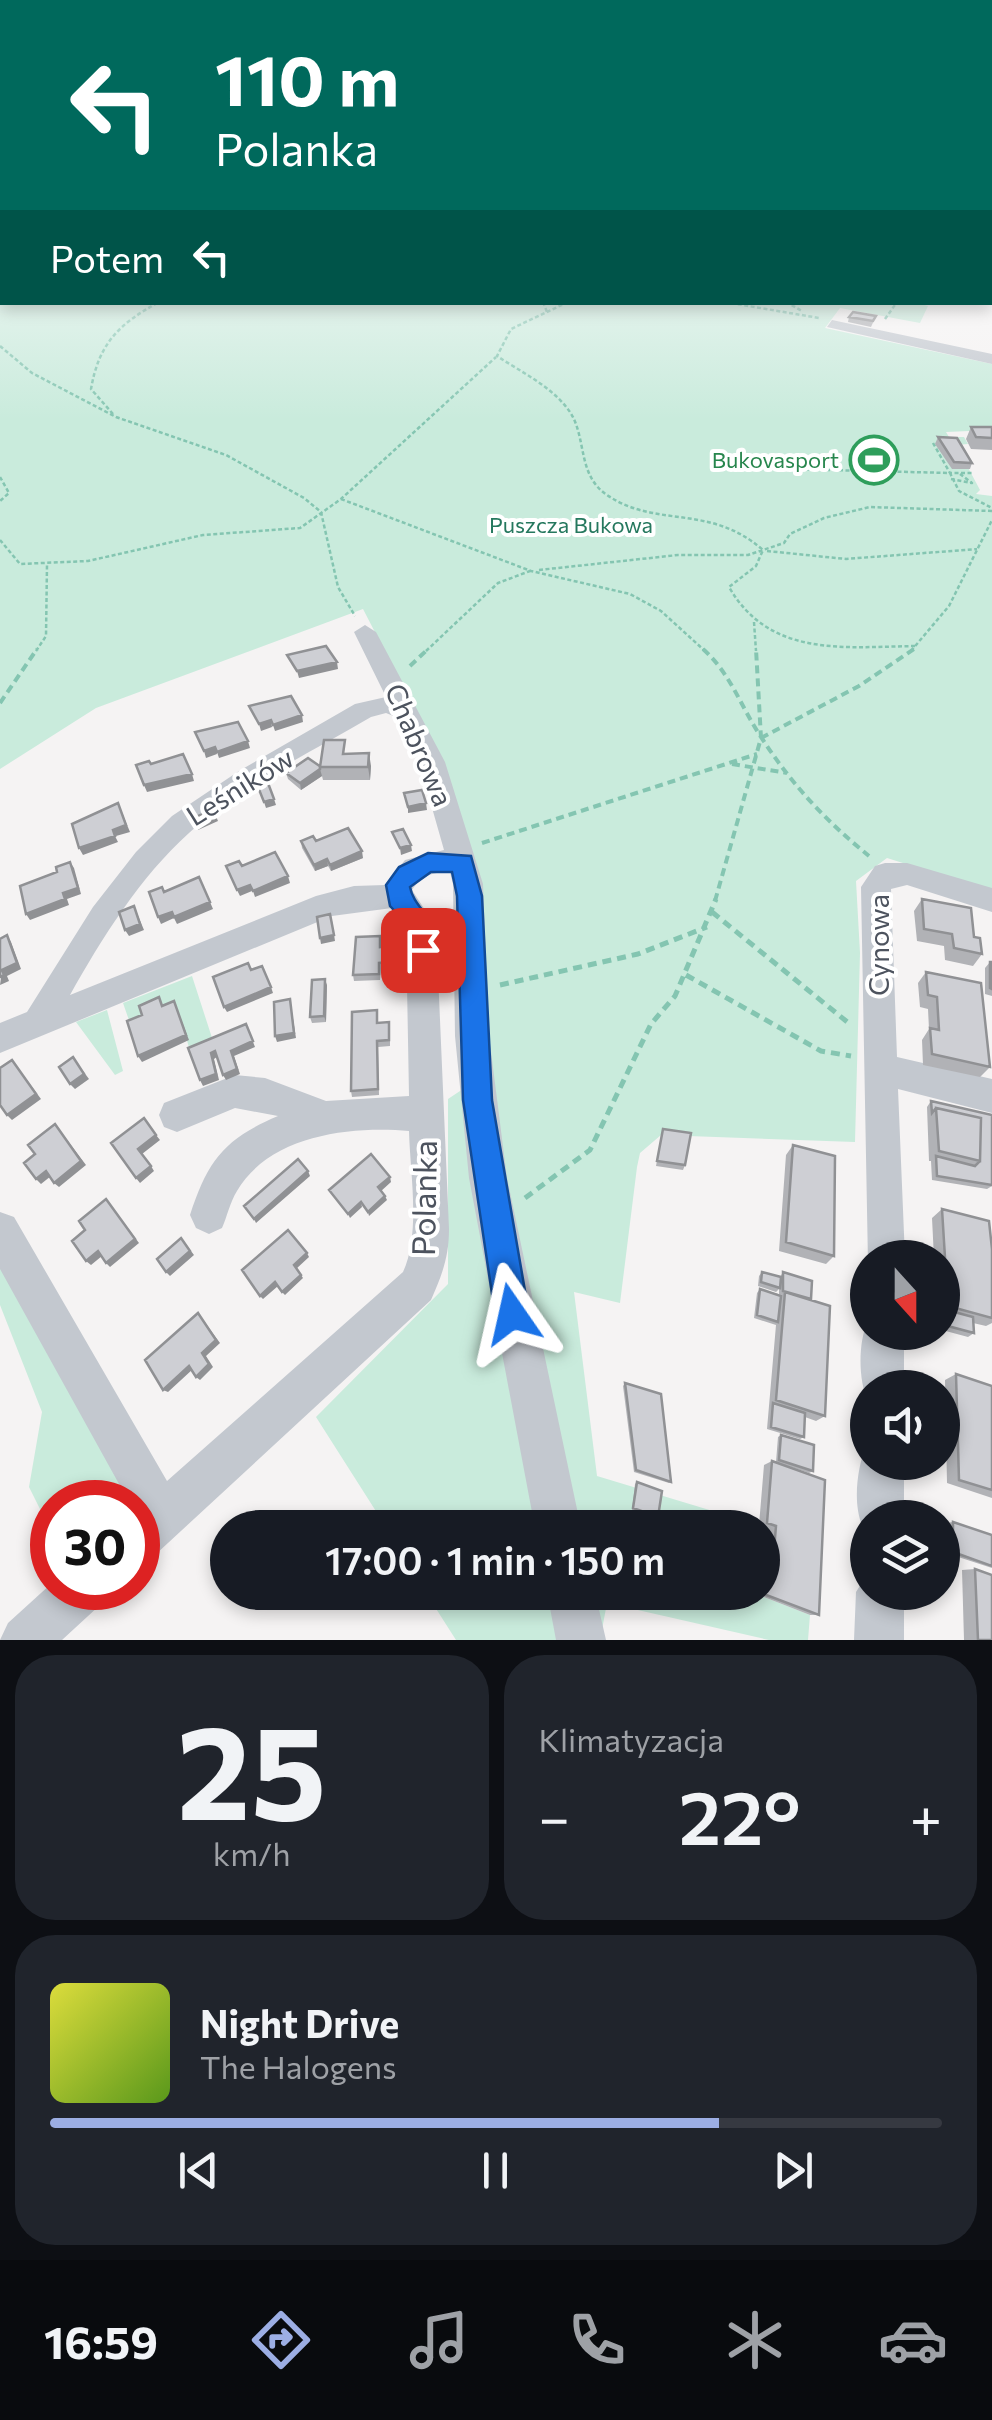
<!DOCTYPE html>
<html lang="pl">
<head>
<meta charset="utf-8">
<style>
	body { margin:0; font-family:Commissioner,sans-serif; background:#20242c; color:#f1f3f6; height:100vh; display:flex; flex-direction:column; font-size:38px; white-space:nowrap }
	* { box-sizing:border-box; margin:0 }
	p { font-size:32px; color:#9ea1a6 }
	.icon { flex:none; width:55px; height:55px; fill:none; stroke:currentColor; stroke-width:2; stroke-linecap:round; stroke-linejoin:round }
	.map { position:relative; height:1640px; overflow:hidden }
	.side { display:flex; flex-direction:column; gap:15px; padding:15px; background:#0d0f14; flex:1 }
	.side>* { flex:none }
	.top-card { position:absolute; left:0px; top:0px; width:992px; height:305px; box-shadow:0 5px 15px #0003; background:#00695c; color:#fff; overflow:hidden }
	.needle { width:65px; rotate:159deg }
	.fabs { position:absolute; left:850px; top:1240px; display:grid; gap:20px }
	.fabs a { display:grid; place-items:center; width:110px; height:110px; border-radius:50%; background:#171b24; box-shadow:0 5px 15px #0003; font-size:50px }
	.speed { position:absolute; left:30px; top:1480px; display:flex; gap:20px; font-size:50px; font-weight:700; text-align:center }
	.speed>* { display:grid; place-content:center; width:130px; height:130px; border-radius:50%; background:#171b24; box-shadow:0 5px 15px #0003; line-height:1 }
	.speed .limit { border:15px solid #d22; background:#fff; color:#111 }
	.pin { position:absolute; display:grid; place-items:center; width:85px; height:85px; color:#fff; margin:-42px; border-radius:20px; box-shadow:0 5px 15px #0006 }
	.me { position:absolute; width:110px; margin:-55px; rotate:349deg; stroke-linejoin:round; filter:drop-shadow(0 0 8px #0008) }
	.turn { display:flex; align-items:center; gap:35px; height:210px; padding:0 50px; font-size:45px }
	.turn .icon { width:130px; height:130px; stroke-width:2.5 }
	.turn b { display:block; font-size:70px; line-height:85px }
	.then { display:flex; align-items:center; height:95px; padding:0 50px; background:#0003; gap:20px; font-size:38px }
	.big { font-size:75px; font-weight:600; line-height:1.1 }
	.side .card { flex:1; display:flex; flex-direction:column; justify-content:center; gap:15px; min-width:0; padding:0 35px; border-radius:40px; background:#20242c }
	.side .dial { align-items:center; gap:0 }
	.dial b { font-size:130px; line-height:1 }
	.song { display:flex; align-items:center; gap:30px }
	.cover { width:120px; height:120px; border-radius:15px; background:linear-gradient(135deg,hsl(60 70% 55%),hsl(90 70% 35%)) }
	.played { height:10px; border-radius:5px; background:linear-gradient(90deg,#9caee4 75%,#363941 75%) }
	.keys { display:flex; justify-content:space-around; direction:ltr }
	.heat { display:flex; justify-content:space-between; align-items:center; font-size:55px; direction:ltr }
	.side .tiles { flex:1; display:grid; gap:15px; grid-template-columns:1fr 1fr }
	.card:last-child { grid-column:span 2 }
	.trip { position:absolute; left:210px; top:1510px; width:570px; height:100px; border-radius:50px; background:#171b24; box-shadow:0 5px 15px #0003; font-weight:600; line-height:100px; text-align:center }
	.menu { display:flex; height:160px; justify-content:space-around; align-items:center; background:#090b0e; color:#9ea1a6 }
	.menu .icon { width:70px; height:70px }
	.menu .on { color:#9caee4 }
	.menu b { font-size:45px; color:#f1f3f6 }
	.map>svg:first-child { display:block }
	.green { fill:#c9ebdc }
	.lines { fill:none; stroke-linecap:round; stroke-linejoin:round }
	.path-far2 { stroke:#84c5b1; stroke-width:2.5; stroke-dasharray:4 2.5; stroke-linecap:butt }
	.path-far1 { stroke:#84c5b1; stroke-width:4; stroke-dasharray:8 5; stroke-linecap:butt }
	.path { stroke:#84c5b1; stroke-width:5; stroke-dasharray:9 6; stroke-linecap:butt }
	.minor { fill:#c3c8cf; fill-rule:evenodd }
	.wall { fill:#b1b2b6 }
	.shaded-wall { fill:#909194 }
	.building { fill:#cecfd4; stroke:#909194; stroke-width:2.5 }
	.route { fill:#1a73e8; stroke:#114b97; stroke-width:2.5 }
	.labels { text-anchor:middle; stroke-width:8; stroke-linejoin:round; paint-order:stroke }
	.far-leisure-label { font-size:22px; fill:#27864d; stroke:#fff; text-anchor:end }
	.far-park-label { font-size:22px; fill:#25785e; stroke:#fff }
	.street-label { font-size:28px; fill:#4d535e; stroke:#fff }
	.near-street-label { font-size:32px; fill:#4d535e; stroke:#fff }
</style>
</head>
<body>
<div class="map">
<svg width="992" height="1640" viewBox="0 0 992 1640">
	<rect width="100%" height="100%" fill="#f5f3f3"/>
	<!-- green -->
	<path class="green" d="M0 190 2 302 918 303 928 306 920 323 840 308 825 328 992 364V430L946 432 949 437H964L968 444 956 445 980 490 976 494 992 496V891L887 858 856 881 860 953 855 1142 661 1135 640 1153 637 1167 620 1303 574 1292 597 1476 769 1528 766 1563 762 1528 386 1527 316 1417 448 1284V1099L481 1077 476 898 412 704 363 609 96 708 0 769Z
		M192 976 214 1044 191 1054 177 1007 165 1012 162 1004 145 1020 131 1026 123 1003Z
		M107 1010 123 1071 115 1075 76 1022Z
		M0 1231 162 1516 138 1538V1502H52V1533L29 1487 42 1412 0 1305Z
		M426 1593H754L810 1615 808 1640H769L607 1603 600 1640H456Z"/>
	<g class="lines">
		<!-- path-far2 -->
		<path class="path-far2" d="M0 246 2 241
			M198 302H253
			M543 302 547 312
			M568 302 511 329 497 356C521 372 553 387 570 412 587 438 577 475 607 495 657 529 709 503 763 550L756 566 729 587C770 658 844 647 916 646
			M725 302 819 318
			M786 302 802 311
			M885 319 897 302
			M0 346 32 373 116 417 226 455 304 498 321 512 338 587 355 616
			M113 414 91 389C99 343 119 324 159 302
			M933 443 950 473H972
			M787 469 950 473 959 491 992 508
			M0 477 9 493 0 501
			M951 479 972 483 960 474
			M341 499 531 571 630 594 661 611 705 651
			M0 540 20 564 88 561 203 535 300 528 341 499 496 357
			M767 551 846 559 977 549
			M539 570 678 555H748L784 543 790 534 824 518 870 507 992 511
			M754 622 756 651
			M36 651 46 636 47 565
			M426 651 498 583 530 571
			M911 651 949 606 992 520"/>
		<!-- path-far1 -->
		<path class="path-far1" d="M703 649C732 675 741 708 763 740 793 786 827 822 869 856
			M410 666 428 649
			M0 703 37 649
			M761 738 859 686 914 649
			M732 764 787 773
			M482 843 757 754
			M715 901 761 738 756 649"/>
		<!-- path -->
		<path class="path" d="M712 912 851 1025
			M686 975 821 1051 851 1056
			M500 985 638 954 707 927
			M525 1198 590 1150 651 1024 675 996 716 899"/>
		<!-- minor -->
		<path class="minor" d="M990 242H992V250H990Z
			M990 291H992V300H990Z
			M832 320 992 354V364L827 327Z
			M365 625 376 632 445 762 483 884 489 1036 507 1178 581 1528H535L469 1178 455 1036 453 884 450 872C433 872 422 875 412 890L436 927 449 1229C449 1257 442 1275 431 1300L155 1555 138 1561V1502H129L0 1269V1212L14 1217 167 1481 403 1272C421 1233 410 1173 409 1131 350 1126 270 1135 237 1191 230 1202 227 1217 222 1228L209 1234 196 1228 190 1215C208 1160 224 1139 278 1116L235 1108 177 1132 164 1127 159 1115 164 1103 235 1075 265 1078 326 1101 409 1096 406 929 392 908 332 916 0 1053V1023L27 1012 93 907 136 852 172 816 239 771 355 704 386 697 354 632ZM386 713 396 717 419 762 444 850 405 860 385 885 354 886 316 896 70 995C102 938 140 877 189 833 242 785 310 753 371 717Z
			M885 863H907L992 888V912L907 885 891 889 897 1057 992 1079V1113L898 1089 905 1258H868V1263L861 887 875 866Z
			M868 1320V1332H904V1388H868V1402C858 1379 858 1343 868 1320Z
			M866 1446 868 1462H904V1518H868V1535C851 1515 856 1470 866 1446Z
			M868 1573V1592H904V1640H854L856 1592Z
			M52 1583V1588H107L100 1605 62 1640H0L8 1623Z
			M547 1592H595L606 1640H556Z"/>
	</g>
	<!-- wall -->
	<path class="wall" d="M876 316 871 327 848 322 849 317Z
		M971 427H992V450L971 449 966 439Z
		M938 437 972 463 970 469H952L935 444Z
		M347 753 371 766 370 780H323L322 776 301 790 288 779 286 773 320 766Z
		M301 841H316L363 858 331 871 328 866 315 871 302 848Z
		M922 899 974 937 982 954 973 966 945 960 944 946 917 941 914 911Z
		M380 936 381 947 391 952 390 968 381 969 380 980 354 981 353 975Z
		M990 962H992V996L985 994V968Z
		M926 972 990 1067 980 1077 923 1065 922 1040 929 1029 928 1009 920 1007 918 983Z
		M327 985 326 1022 312 1023 310 1017Z
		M377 1010 378 1023 390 1028V1046L378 1047 379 1095 352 1097 351 1091Z
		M931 1101 992 1115V1186L987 1189 932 1180 931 1161H929L927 1107Z
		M663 1129 685 1165 683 1170 656 1166Z
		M793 1145 834 1256 826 1264 779 1251 786 1155Z
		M942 1209 992 1249V1323L986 1326 973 1323 974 1333 968 1337 942 1330V1258H934L932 1218Z
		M762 1272 780 1277 783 1272 811 1299 825 1416 816 1421 805 1417 804 1437 800 1439 767 1429 776 1325 754 1318 757 1293 760 1289 782 1295 779 1294V1289L776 1292 758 1286 759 1276Z
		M956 1374 992 1386V1498L947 1483 945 1380Z
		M625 1383 671 1482 669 1483 634 1472 623 1386Z
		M781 1435 813 1471 809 1473 776 1462 778 1437Z
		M772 1461 819 1615H810L754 1593 762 1592V1558L766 1559 769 1528 759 1525 764 1465Z
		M637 1482 658 1517 656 1518 632 1510 635 1484Z
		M953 1522 992 1566V1568L946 1553V1523Z
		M975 1569 992 1640H964L962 1570Z"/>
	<!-- shaded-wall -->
	<path class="shaded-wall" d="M337 662 338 669 299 678 297 671Z
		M302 715 303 722 275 731 273 725Z
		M271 720 272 727 261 731 259 724Z
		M248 741 250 748 219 758 217 752Z
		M215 747 217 754 206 758 204 751Z
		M369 753 371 766 370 780 368 767Z
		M320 769 322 776 301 790 300 783Z
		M192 774 194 781 147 792 144 785Z
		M274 799 276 805 266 808 264 802Z
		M118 803 130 832 116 836 113 830Z
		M426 803 427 810 408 813V807Z
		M215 814 218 821 198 830 196 823Z
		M115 836 118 842 83 855 79 848Z
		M411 845 412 851 401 855 400 848Z
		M362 851 363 858 331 871 330 865Z
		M327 859 328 866 315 871 314 865Z
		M70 862 74 868 81 894 67 899 69 905 30 920 26 914 63 893Z
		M288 876 290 883 255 897 253 891Z
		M250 885 252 891 240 896 237 890Z
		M210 902 213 909 177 924 174 918 161 924 158 917 172 912Z
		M134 906 144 930 129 936 125 930Z
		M332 921 335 941 321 944 320 938Z
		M7 935 11 942 21 969 7 976 9 981 0 985Z
		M325 979 327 985 326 1022 324 1016Z
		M271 987 273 993 227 1012 224 1007Z
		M290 999 296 1038 277 1042 275 1036Z
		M174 1001 189 1040 142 1062 138 1056Z
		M246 1024 255 1047 234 1056 240 1074 226 1080 223 1075 231 1051Z
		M215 1051 218 1056 214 1059 219 1080 203 1086 200 1080 211 1053Z
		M12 1060 41 1099 12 1120 7 1115Z
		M77 1063 89 1079 75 1089 70 1084Z
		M55 1124 86 1165 59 1187 54 1183Z
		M156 1135 160 1140 142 1154 138 1149Z
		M151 1166 154 1171 140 1183 136 1178Z
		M46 1171 51 1176 41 1184 36 1179Z
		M308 1171 310 1176 256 1223 254 1219Z
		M390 1177 391 1182 380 1192 378 1187Z
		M385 1196 387 1200 369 1216 368 1212Z
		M106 1199 139 1243 110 1267 106 1263Z
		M361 1202 362 1207 350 1218 348 1214Z
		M181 1238 194 1255 170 1276 166 1272Z
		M98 1251 102 1256 91 1265 86 1261Z
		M307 1253 309 1257 296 1269 294 1265Z
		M301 1275 303 1278 285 1295 282 1292Z
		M275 1282 278 1286 263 1299 260 1296Z
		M198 1313 220 1343 206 1356 213 1367 200 1380 196 1377 202 1353Z
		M189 1366 193 1369 168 1392 163 1390Z"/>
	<!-- building -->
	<path class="building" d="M853 312 876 316 873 321 849 317Z
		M971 427H992V438L976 437Z
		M938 437 957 438 972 463 954 462Z
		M326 646 337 662 297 671 287 655Z
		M291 696 302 715 273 725 271 720 259 724 249 706Z
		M238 722 248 741 217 752 215 747 204 751 195 732Z
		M324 740H345L343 754 369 753 368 767H320Z
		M183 754 192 774 144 785 136 765 149 761 151 764Z
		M308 758 321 767H320V769L300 783 286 773Z
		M268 783 274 799 264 802 258 787Z
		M422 790 426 803 408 807 404 793Z
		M118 803 126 825 113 830 115 836 79 848 72 824Z
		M212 810 215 814 196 823 193 818Z
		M348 828 362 851 330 865 327 859 314 865 301 841 313 836 316 841Z
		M403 829 411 845 400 848 392 832Z
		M275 852 288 876 253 891 250 885 237 890 226 866 239 861 242 866Z
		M70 862 78 888 63 893 65 899 26 914 20 886 57 872 56 867Z
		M199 877 210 902 174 917 172 912 158 917 149 892 162 887 164 892Z
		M922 899 971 908 974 937 980 938 982 954 954 948 952 934 924 929Z
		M134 906 140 924 125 930 119 912Z
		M330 914 334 935 320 938 317 917Z
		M7 935 17 963 2 970 4 975 0 977V939Z
		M380 936V947L390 946 389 962 379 963V974L353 975 356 937Z
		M990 962H992V989L990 988Z
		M248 963 251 970 262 966 271 987 224 1007 213 977Z
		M926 972 981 983 990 1067 932 1054 930 1028 939 1030 937 997 928 995Z
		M325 979 324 1016 310 1017 312 980Z
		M159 997 162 1006 174 1001 186 1035 138 1056 127 1021 142 1015 139 1006Z
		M290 999 294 1033 275 1036 274 1002Z
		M377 1010V1023L389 1022V1040L377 1041 378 1089 351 1091 352 1012Z
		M246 1024 253 1041 231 1051 237 1069 223 1075 215 1051 211 1053 216 1074 200 1080 188 1048Z
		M73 1057 84 1074 70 1084 59 1067Z
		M12 1060 36 1094 7 1115 0 1105V1068Z
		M931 1101 992 1115V1185L937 1176 936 1156 975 1166 980 1161 981 1118 936 1108 932 1113Z
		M936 1108 981 1118 980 1161 939 1151Z
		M144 1118 156 1135 138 1149 151 1166 136 1178 111 1143Z
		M55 1124 81 1161 54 1183 46 1171 36 1179 24 1163 35 1154 28 1145Z
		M663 1129 691 1133 685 1165 657 1161Z
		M793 1145 835 1156 834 1256 786 1242Z
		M371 1154 390 1177 378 1187 385 1196 368 1212 361 1202 348 1214 329 1190Z
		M298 1159 308 1171 254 1219 244 1206Z
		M106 1199 135 1239 106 1263 98 1251 86 1261 72 1241 85 1230 79 1221Z
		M942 1209 989 1221 992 1249V1318L948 1306Z
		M288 1230 307 1253 294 1265 301 1275 282 1292 275 1282 260 1296 242 1270Z
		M181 1238 190 1251 166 1272 157 1259Z
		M762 1272 781 1277 780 1288 761 1282Z
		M783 1272 812 1281 811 1299 783 1291Z
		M760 1289 781 1296 778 1322 757 1315Z
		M785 1292 830 1306 825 1416 776 1400Z
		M943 1309 973 1317 974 1333 944 1325Z
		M198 1313 216 1340 202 1353 209 1364 196 1377 189 1366 163 1390 145 1360Z
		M956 1374 992 1386V1490L959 1480Z
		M625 1383 661 1394 671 1482 636 1470Z
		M773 1403 805 1413 804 1437 771 1427Z
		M781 1435 814 1445 813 1471 779 1460Z
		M772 1461 825 1480 819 1615 761 1593 764 1558 773 1562 776 1526 767 1523Z
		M637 1482 662 1491 658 1517 633 1508Z
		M953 1522 992 1535V1566L953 1552Z
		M975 1569 992 1575V1640H978Z"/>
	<!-- sky -->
	<linearGradient id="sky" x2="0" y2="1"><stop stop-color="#89bce6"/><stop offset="0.45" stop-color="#fafafa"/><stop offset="1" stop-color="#fafafa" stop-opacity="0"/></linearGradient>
	<rect width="992" height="420" fill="url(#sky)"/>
	<!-- route -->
	<path class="route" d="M428 853 471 856 482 896 492 1100 529 1314 524 1326 512 1331 500 1326 495 1314 463 1100 457 896 452 872H431L410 887C414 911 448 924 432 958H414L407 924 390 906 386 885 399 867Z"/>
	<!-- icons -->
	<defs>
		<g id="stadium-ring" transform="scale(2.5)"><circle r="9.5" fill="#fff" stroke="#2e9e5b" stroke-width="1.5"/><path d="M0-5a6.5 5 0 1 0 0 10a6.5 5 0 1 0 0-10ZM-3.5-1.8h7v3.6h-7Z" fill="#2e9e5b"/></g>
	</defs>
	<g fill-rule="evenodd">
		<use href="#stadium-ring" x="874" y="460"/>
	</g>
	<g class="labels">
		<!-- far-leisure labels -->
		<g class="far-leisure-label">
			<text x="839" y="468">Bukovasport</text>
		</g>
		<!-- far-park labels -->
		<g class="far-park-label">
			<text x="571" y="533">Puszcza Bukowa</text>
		</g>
		<!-- street labels -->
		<g class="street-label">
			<text transform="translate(419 745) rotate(67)" y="10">Chabrowa</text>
			<text transform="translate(240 787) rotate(-32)" y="10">Leśników</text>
			<text transform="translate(879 945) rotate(-90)" y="10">Cynowa</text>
		</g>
		<!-- near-street labels -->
		<g class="near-street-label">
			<text transform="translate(425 1198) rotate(-89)" y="11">Polanka</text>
		</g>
	</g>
</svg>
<div class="fabs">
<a><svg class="needle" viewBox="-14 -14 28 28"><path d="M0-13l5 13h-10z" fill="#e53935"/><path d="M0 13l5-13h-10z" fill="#9ea1a6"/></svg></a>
<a><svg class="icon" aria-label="sound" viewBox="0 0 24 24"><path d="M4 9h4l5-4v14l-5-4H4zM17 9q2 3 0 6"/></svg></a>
<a><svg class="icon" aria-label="layers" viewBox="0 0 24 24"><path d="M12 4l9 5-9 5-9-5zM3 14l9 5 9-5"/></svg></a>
</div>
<div class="speed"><div class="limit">30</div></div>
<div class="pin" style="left:423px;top:950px;background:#d93025"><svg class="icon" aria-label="arrive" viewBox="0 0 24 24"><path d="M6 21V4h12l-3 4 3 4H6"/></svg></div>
<svg class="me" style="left:512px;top:1314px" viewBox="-20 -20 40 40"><path d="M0-17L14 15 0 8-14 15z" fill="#1a73e8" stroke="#fff" stroke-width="4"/></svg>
<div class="trip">17:00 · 1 min · 150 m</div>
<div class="top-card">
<div class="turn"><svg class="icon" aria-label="left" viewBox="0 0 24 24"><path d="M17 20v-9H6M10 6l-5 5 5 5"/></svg><div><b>110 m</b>Polanka</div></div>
<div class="then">Potem<svg class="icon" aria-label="left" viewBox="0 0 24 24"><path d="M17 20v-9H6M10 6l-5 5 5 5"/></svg></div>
</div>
</div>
<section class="side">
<div class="tiles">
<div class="card dial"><b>25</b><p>km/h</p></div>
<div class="card"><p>Klimatyzacja</p>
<div class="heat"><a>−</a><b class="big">22°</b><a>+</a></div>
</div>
<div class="card">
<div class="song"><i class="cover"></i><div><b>Night Drive</b><p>The Halogens</p></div></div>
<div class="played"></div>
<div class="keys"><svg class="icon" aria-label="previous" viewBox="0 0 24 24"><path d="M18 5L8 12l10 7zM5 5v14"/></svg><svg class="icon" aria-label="pause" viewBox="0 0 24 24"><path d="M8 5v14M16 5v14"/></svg><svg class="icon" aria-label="next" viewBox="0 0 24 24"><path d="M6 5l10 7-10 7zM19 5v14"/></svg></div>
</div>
</div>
</section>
<nav class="menu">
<b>16:59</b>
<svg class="icon on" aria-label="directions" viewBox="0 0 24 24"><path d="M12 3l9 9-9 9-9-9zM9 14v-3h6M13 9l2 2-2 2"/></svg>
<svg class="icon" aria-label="music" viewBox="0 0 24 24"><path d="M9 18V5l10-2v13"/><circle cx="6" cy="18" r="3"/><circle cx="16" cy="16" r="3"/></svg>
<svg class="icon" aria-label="phone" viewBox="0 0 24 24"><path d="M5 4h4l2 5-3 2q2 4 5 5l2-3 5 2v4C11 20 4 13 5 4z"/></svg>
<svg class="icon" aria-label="climate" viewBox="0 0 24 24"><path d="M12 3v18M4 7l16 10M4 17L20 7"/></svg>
<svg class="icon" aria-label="car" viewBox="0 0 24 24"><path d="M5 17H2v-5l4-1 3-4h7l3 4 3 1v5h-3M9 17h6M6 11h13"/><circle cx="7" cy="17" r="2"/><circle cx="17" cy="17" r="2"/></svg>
</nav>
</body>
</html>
